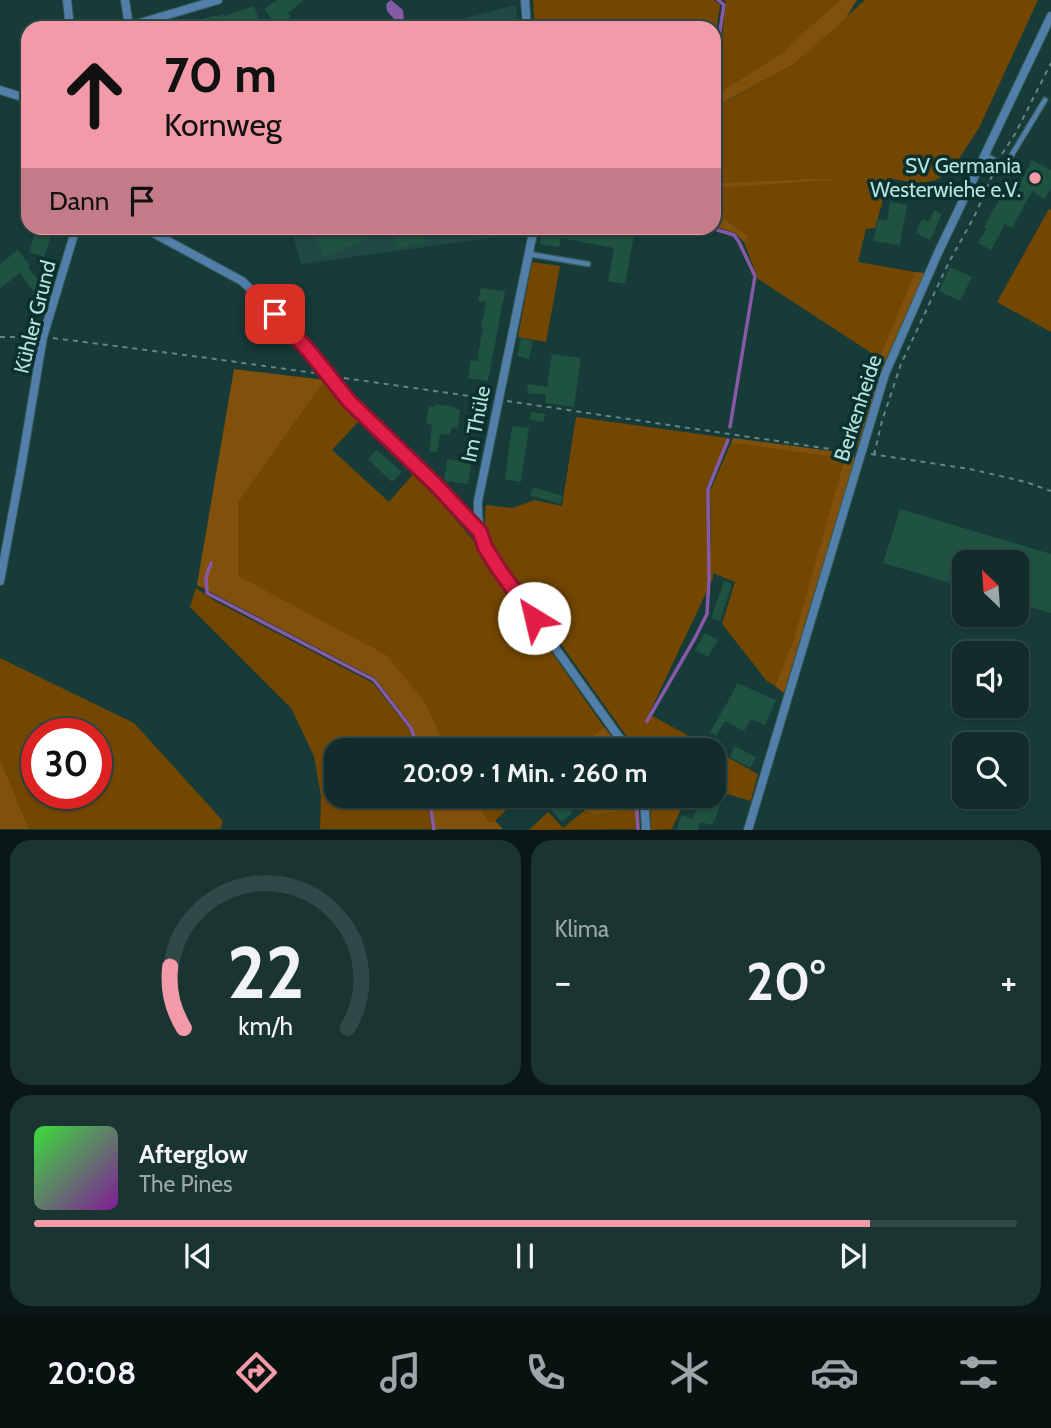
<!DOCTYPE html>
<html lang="de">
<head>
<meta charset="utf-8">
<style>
	body { margin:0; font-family:Cabin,sans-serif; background:#1a3432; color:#f1f3f6; height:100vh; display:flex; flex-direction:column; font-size:26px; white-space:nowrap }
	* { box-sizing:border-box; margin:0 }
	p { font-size:23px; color:#9ca7a8 }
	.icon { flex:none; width:38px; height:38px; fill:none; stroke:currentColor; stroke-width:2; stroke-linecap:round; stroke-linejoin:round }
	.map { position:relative; height:830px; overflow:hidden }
	.details { display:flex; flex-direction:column; gap:10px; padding:10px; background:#091817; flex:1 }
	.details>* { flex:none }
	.guide { position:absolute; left:21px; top:21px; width:700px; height:214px; border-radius:21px; box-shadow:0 2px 5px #0004,0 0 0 2px #304847; background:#f39aa9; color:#111; overflow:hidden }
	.needle { width:46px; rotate:335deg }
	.controls { position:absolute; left:952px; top:550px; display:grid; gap:14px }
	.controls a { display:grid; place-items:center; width:77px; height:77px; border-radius:14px; background:#112c2a; box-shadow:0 2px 5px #0004,0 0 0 2px #304847; font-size:35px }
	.speed { position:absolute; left:21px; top:718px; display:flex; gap:14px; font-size:35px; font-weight:700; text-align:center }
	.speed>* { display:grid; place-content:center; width:91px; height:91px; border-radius:50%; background:#112c2a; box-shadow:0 2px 5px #0004,0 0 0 2px #304847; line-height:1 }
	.speed .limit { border:10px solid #d22; background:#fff; color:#111 }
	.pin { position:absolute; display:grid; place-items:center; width:60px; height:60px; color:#fff; margin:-30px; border-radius:14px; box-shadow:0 4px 10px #0006 }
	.me { position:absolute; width:77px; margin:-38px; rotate:324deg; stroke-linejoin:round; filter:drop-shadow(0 0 5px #0008) }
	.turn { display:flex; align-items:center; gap:24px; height:147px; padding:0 28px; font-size:32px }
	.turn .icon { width:91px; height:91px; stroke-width:2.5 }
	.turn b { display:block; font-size:49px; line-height:60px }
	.then { display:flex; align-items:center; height:66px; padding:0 28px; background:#0003; gap:14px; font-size:26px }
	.big { font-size:52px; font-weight:700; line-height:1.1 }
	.details .card { flex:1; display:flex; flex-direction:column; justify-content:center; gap:10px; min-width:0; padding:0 24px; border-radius:21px; background:#1a3432 }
	.details .dial { align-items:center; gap:0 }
	.dial svg { height:182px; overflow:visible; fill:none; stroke:#304847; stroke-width:7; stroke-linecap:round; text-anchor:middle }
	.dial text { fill:#f1f3f6; stroke:none }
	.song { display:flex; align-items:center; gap:21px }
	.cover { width:84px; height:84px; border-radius:10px; background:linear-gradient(135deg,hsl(120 70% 55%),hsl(290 70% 35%)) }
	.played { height:7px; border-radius:4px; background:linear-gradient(90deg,#f39aa9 85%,#304847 85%) }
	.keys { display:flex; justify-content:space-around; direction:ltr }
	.heat { display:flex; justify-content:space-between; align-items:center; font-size:38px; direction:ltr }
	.details .tiles { flex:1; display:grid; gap:10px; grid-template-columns:1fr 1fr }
	.card:last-child { grid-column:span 2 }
	.trip { position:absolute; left:324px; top:738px; width:402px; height:70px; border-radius:21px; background:#112c2a; box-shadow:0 2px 5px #0004,0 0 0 2px #304847; font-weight:700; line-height:70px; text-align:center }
	.dock { display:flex; height:112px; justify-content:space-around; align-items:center; background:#071211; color:#9ca7a8 }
	.dock .icon { width:49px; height:49px }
	.dock .selected { color:#f39aa9 }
	.dock b { font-size:32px; color:#f1f3f6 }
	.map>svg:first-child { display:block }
	.built { fill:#204845 }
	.green { fill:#744700; fill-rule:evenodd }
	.forest { fill:#81510b }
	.water { fill:#865aa7 }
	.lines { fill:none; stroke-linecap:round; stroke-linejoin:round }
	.stream { stroke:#865aa7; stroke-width:3.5 }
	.building { fill:#1f5241 }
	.service-casing { stroke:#335956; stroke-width:7 }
	.minor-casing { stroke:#335956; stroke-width:10 }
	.path { stroke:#5e8885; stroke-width:2; stroke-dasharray:5 5; stroke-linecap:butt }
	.service { stroke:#527faa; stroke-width:4.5 }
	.minor { stroke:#527faa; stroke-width:8 }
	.route-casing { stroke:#92132f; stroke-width:18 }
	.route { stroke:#e11d48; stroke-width:12 }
	.poi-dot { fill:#f39aa9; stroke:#0c302e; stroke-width:2.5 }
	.labels { text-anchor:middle; stroke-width:7; stroke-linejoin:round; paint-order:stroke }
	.poi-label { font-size:21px; fill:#b3e4e0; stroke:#0c302e; text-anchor:end }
	.street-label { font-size:21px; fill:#b3e4e0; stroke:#0c302e }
</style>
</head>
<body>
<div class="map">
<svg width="1051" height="830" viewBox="0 0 1051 830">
	<rect width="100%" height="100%" fill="#173b38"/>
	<!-- built -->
	<path class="built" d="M516 5 518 28H427Z
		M291 228H520L519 234 301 264Z"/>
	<!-- green -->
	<path class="green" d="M533 0H714L720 5 716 32H714V28H535Z
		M723 0H840L790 44 783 52 714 96V37L722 38 726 2Z
		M865 0H1038L979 128 950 172 933 181 913 183 889 178 875 228 866 229 858 262 915 272 879 358 758 279 744 242 749 237 725 219 714 216V190L722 210 717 188 804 179 717 183 714 186V108L794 64Z
		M1049 209 1051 210V332L997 302Z
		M532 262 560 266 546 342 518 337Z
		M325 380 361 419 332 450 389 502 415 472 473 540 604 727 586 741 571 746 566 751H448L425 702 238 576V503Z
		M576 417 728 438 706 488 711 554 710 491 731 443 846 457 793 641 775 686 767 681 722 624 735 582 713 573V578L649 714 758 774 751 801 714 790V751H635L630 741 496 553C486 535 483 525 486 505L513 508 534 500 562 506Z
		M196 588 215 601 373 683 410 730 417 751H336V796H427L432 829H320L321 796 314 756 291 708 190 607Z
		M0 658 134 723 223 821 220 829H29L0 759ZM37 733H96V793H37Z
		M473 796H520L495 821 489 822Z
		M650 796H692L682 807 672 829 651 830Z
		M639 808 640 829 529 830 548 812 563 828 584 811 596 815Z"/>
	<!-- forest -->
	<path class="forest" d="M840 0H857L845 19 794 64 715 107 714 96 783 52 790 44Z
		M804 179H842L717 188 725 219 749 237 744 242 735 233 714 226V216L724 218 714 190V186L717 183Z
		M915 272 925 273 884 365 857 448 849 446 880 365 879 358Z
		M234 369 325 380 238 503V576L386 655 425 702 448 751H421L412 726 375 678 197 585Z
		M733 438 853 454 855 459 784 693 775 686 793 641 845 458 731 443Z
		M604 727 621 748 623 751H592L586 741Z
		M0 759 29 829H0Z
		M430 796H473L489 822 495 821 503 829H435Z
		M599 796H638L639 808 596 815 584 811Z"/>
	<!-- water -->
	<path class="water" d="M391 0 403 10 404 21 396 22C392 14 384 13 387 3Z"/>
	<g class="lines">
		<!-- stream -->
		<path class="stream" d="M714 37H719L724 5 718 0
			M711 228 734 235 739 242 755 276 730 427
			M211 563 206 577 207 593 374 680 411 728 419 751
			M647 721 695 638 707 614 709 579 708 489 728 440
			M616 746 619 751
			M429 796 434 830
			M636 796 638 830"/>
	</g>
	<!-- building -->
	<path class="building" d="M277 0H304L288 13 291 17 277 27 264 9Z
		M254 6 261 26 237 28 235 22 216 28H202L199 20 216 15V17L224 14V16Z
		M1032 160 1051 170V188L1045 199 1033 192V190L1012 228 1005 224 991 250 978 243 987 228 984 227 1005 189 1015 194Z
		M890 202 907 205 900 245 873 241 878 219 887 221Z
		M934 210 942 214 930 240 916 233 922 219 929 222Z
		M37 228H54L44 257 29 252Z
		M312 228H366L370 238 324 257Z
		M393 228H421L425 242 398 248Z
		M543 228H592L634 235 625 284 608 281 614 248 561 238 559 247 540 244Z
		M18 250 30 266 28 267 43 287 35 293 20 273 0 288V264Z
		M950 267 972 277 960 301 939 291Z
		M481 288 505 291 488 381 468 378 471 360 477 361 483 327H481L486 302 478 301Z
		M521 338 533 341 529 359 517 356Z
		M552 354 581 358 574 407 545 403 546 395 527 393 528 384 547 387Z
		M435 404 455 407V409L460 410 458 428 452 427 450 435 440 434 437 452 429 451 432 425 426 424 429 406 435 407Z
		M531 412 545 414 544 422 530 420Z
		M512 426 529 428 521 482 505 479Z
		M376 450 402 472 392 482 368 459Z
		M447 459 471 463 468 484 444 481Z
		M533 487 563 496 560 504 530 495Z
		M900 509 1051 554V613L1017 603V562H964V587L883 563Z
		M724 581 732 584 720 621 711 618Z
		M705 633 718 640 708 657 695 650Z
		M737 683 776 700 765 725 751 719 744 731 725 721 716 736 710 732 731 696Z
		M735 746 756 757 750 768 730 757Z
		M540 796H560L573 812 562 822Z
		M700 799 720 805 714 822H713L712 825 700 822 698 830H677L681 815 693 819Z"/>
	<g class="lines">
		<!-- service casing -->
		<g class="service-casing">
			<path id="service" d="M985 155 1005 166 1045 100
				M529 254 588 264"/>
		</g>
		<!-- minor casing -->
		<g class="minor-casing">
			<path id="minor" d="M67 0 70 28
				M125 0 129 26
				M525 0 527 28
				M123 28 218 0
				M0 90 28 99
				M144 228 242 281 258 296 309 351 349 401 435 484 480 532
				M534 228 478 501C477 530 483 544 498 568L629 751
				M0 581 21 468 43 337 76 228
				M644 796 646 830
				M748 830 885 374 938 253 1051 16"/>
		</g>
		<!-- path -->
		<path class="path" d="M1002 154 1015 134 1051 63
			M0 337H33
			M53 338 208 358 314 373
			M344 378 491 399
			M507 401 851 452
			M871 454 970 469 1026 482 1051 491
			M874 455 882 421 901 364 948 264 976 213 995 169"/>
		<!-- service -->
		<use href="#service" class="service"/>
		<!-- minor -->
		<use href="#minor" class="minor"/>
	</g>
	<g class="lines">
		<!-- route casing -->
		<g class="route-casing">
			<path id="route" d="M275 314 309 351 349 401 435 484 480 532 485 547 498 568 534 618"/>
		</g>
		<!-- route -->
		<use href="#route" class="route"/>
	</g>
	<!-- markers -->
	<circle class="poi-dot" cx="1035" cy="178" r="7"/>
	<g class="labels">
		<!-- poi labels -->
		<g class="poi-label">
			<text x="1021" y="173">SV Germania<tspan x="1021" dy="24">Westerwiehe e.V.</tspan></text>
		</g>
		<!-- street labels -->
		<g class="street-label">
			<text transform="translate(35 317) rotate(-76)" y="7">Kühler Grund</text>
			<text transform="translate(858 408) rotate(-72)" y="7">Berkenheide</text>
			<text transform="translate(476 424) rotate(-79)" y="7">Im Thüle</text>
		</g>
	</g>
</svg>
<div class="controls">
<a><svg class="needle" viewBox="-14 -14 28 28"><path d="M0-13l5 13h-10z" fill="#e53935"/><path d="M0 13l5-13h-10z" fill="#9ca7a8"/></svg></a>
<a><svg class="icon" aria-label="sound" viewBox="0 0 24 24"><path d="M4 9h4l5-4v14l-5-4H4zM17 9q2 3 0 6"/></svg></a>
<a><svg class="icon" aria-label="search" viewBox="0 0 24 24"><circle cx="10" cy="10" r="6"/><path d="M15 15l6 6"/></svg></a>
</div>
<div class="speed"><div class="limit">30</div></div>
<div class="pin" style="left:275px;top:314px;background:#d93025"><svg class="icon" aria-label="arrive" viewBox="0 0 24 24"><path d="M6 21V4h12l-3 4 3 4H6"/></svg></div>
<svg class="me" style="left:534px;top:618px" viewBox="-20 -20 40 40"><circle r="19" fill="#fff"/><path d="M0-13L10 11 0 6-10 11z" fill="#e11d48"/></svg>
<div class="trip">20:09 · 1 Min. · 260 m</div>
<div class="guide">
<div class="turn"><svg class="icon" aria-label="ahead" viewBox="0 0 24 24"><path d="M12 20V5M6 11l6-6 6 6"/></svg><div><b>70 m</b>Kornweg</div></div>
<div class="then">Dann<svg class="icon" aria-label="arrive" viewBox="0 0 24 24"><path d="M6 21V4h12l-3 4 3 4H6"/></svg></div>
</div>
</div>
<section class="details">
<div class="tiles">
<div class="card dial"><svg viewBox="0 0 100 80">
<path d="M14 69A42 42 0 1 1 86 69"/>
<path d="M14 69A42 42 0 0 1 8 42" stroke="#f39aa9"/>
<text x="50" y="56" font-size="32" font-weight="700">22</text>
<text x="50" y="72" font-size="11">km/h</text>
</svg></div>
<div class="card"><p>Klima</p>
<div class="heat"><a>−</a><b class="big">20°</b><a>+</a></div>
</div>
<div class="card">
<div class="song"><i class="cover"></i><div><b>Afterglow</b><p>The Pines</p></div></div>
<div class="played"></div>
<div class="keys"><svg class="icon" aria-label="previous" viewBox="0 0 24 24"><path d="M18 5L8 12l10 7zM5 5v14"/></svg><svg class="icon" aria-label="pause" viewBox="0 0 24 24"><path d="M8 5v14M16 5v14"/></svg><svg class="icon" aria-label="next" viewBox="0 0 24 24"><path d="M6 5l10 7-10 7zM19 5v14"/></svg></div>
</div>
</div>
</section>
<nav class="dock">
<b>20:08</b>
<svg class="icon selected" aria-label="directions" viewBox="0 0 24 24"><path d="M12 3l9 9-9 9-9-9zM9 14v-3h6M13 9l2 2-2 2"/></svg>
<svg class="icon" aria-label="music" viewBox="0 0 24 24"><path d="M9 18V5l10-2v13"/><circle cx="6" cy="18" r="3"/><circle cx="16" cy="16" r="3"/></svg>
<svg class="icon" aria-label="phone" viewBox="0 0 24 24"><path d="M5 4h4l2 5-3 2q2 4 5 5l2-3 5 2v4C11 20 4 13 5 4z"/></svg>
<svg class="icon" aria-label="climate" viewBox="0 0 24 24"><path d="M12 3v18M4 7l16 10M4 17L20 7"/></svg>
<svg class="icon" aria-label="car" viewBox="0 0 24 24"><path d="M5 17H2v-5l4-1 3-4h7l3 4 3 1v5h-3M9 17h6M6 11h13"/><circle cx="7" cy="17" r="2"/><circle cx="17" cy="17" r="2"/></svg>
<svg class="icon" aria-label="filters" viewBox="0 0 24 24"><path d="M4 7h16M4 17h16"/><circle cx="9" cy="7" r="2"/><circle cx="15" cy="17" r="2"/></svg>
</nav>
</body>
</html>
